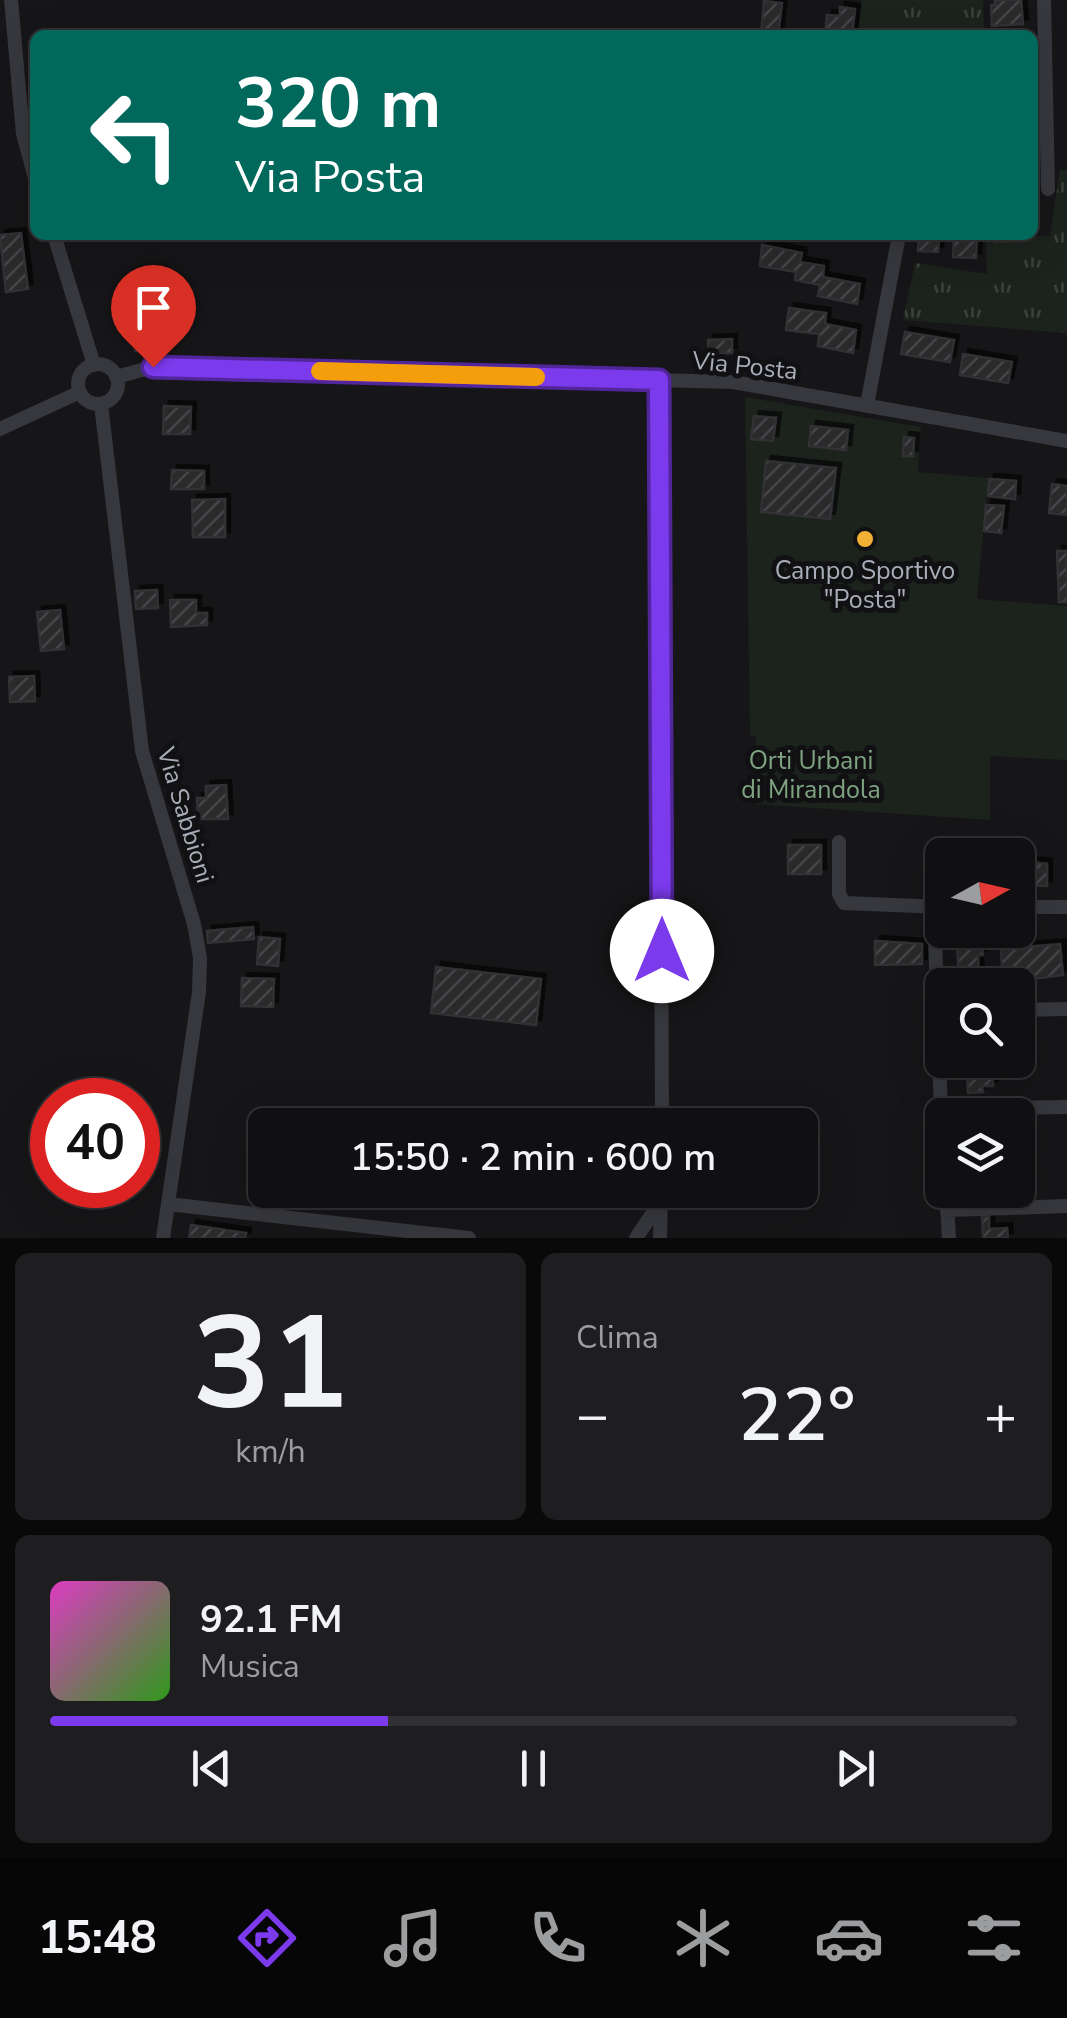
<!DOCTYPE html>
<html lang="it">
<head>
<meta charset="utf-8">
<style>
	body { margin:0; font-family:"Nunito Sans",sans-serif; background:#1e1e20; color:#f1f3f6; height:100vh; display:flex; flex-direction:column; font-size:38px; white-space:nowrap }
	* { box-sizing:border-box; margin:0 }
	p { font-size:32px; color:#9c9d9f }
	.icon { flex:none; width:55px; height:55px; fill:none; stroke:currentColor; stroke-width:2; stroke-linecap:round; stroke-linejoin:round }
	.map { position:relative; height:1238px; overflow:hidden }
	.side { display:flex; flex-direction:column; gap:15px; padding:15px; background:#09090a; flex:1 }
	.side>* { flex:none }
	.hud { position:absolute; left:30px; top:30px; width:1008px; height:210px; border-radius:15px; box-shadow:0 10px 40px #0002,0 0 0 2px #303032; background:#00695c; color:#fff; overflow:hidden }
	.needle { width:65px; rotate:82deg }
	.controls { position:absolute; left:925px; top:838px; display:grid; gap:20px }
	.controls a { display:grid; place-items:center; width:110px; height:110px; border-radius:15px; background:#101012; box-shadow:0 10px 40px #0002,0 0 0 2px #303032; font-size:50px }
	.speed { position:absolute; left:30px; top:1078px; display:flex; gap:20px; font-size:50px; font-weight:700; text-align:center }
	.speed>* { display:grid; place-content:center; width:130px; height:130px; border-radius:50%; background:#101012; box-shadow:0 10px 40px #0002,0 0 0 2px #303032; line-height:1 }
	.speed .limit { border:15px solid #d22; background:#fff; color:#111 }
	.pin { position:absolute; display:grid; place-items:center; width:85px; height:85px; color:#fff; margin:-102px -42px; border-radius:50% 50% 50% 0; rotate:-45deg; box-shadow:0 0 10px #0007 }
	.pin .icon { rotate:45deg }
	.me { position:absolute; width:110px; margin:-55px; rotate:0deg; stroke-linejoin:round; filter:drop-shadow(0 0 8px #0008) }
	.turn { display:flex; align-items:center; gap:35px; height:210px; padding:0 40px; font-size:45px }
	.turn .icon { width:130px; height:130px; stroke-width:2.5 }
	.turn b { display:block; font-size:70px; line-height:85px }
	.big { font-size:75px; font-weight:600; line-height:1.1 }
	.side .tile { flex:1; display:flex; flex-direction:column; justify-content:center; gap:15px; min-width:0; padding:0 35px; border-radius:15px; background:#1e1e20 }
	.side .dial { align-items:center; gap:0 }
	.dial b { font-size:130px; line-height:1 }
	.song { display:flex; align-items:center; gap:30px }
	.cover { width:120px; height:120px; border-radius:15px; background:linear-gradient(135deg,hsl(310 70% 55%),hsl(110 70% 35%)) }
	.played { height:10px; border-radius:5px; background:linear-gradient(90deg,#7c3aed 35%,#303032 35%) }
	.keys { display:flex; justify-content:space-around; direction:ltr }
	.heat { display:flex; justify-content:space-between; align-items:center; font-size:55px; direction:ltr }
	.side .tiles { flex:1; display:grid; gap:15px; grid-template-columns:1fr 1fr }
	.tile:last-child { grid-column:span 2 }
	.trip { position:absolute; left:248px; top:1108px; width:570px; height:100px; border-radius:15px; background:#101012; box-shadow:0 10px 40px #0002,0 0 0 2px #303032; font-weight:600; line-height:100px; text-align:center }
	.dock { display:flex; height:160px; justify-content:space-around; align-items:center; background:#060607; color:#9c9d9f }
	.dock .icon { width:70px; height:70px }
	.dock .selected { color:#7c3aed }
	.dock b { font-size:45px; color:#f1f3f6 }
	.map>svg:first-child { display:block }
	.park { fill:url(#park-tufts) }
	.garden { fill:#1c231d }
	.building { fill:url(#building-hatch); stroke:#303034; stroke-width:2.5; filter:url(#shadow) }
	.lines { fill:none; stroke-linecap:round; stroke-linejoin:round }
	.minor { stroke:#37383d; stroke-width:14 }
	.route-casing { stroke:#51269a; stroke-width:25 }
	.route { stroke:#7c3aed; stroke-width:18 }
	.slow { stroke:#f59e0b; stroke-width:18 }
	.poi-dot { fill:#f2b134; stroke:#111113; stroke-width:4 }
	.labels { text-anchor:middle; stroke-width:10; stroke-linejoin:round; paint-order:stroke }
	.street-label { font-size:25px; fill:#a8adb8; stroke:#111113 }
	.poi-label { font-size:25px; fill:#a8adb8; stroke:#111113 }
	.park-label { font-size:25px; fill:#7fa381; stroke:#111113 }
</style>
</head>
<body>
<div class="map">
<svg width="1067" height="1238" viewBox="0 0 1067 1238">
	<defs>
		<pattern id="park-tufts" width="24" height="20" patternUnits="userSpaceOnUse" patternTransform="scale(2.5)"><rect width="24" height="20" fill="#1c231d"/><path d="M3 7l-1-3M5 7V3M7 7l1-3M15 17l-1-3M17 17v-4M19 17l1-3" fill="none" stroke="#3a403c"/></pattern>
		<pattern id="building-hatch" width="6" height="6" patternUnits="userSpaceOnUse" patternTransform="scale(2.5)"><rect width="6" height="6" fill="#29292c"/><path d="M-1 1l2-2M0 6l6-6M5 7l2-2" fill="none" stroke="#454548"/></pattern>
		<filter id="shadow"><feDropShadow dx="5" dy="-5" stdDeviation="0" flood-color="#0009"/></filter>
	</defs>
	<rect width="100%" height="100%" fill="#161618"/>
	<!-- park -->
	<path class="park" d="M862 0H983L984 35H858Z
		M1060 170H1067V333L903 320 915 263 987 274 986 239 1050 236Z"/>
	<!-- garden -->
	<path class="garden" d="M745 397 921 427 918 472 988 478 977 599 1067 606V760L990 756V820L756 804V736L750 735Z"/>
	<!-- building -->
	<path class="building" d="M995 0H1021L1023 24 992 26 991 5H995Z
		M764 1 782 3 778 35H761Z
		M840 7 855 9 852 35H825L827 15 840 16Z
		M21 233 28 289 6 292 0 235Z
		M919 235H939L938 252 918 251Z
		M954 235H977L976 258 953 257Z
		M762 245 802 253 800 262 824 266 823 277 860 284 857 304 818 296 820 285 795 280 796 272 760 266Z
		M789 308 826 313 825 324 856 330 853 353 818 346 819 334 786 330Z
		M905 332 954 340 950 362 901 354Z
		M732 339V353L708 354V340Z
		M135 342H159V351H135Z
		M963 354 1012 362 1008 383 960 375Z
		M164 406 191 407 190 434H163Z
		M754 416 776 418 773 441 751 439Z
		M811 426 848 430 846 450 809 446Z
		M904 437 914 438 913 456H903Z
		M766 461 836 468 830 519 761 512Z
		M172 470 204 471V489H171Z
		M989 479 1016 481 1015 499 988 496Z
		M1052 484 1067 486V515L1049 513Z
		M225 499V537H193L192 500Z
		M986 505 1004 506 1001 533 984 531Z
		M1057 551H1067V602H1059Z
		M157 590 158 608 136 609 135 591Z
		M170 600H196V613H207V625L171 627Z
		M60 610 64 649 41 651 37 612Z
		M34 676 35 701 10 702 9 677Z
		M226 785 228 819H198L197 798H206V786Z
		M788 845H821V874H788Z
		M1018 861 1047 864V886L1018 885Z
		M253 927 254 939 208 943 207 931Z
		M259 937 280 939 278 966 257 964Z
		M875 941 922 944V964L875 965Z
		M972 941V945H982L983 955H978L979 979H984L985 985H959L957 942Z
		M1060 944 1063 975 1003 983 1001 949Z
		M436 967 541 979 536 1025 431 1013Z
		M242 978 274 979 273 1007 241 1006Z
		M966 1060H986L987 1075H992L993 1086H982L983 1092 968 1093Z
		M982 1216H989V1229L1007 1228 1008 1238H983Z
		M191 1225 246 1233 245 1238H189Z"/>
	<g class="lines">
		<!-- minor -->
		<path class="minor" d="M11 0 23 134 35 178
			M1044 0 1048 189
			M54 235 94 365
			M78 384a20 20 0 1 1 40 0a20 20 0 1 1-40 0Z
			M116 377 153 367 733 382 1067 441
			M659 380 662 1125
			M101 404 142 751 194 924 200 958 199 992 163 1238
			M867 405 899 235
			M0 429 80 392
			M839 842V894L844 903 942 907
			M934 907 942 1141
			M1018 907H1067
			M1018 1010 1067 1009
			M940 1109 1067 1107
			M946 1190 949 1238
			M168 1204 469 1238
			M947 1210 1067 1206
			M636 1238 660 1202
			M660 1238 661 1190"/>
	</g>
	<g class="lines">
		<!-- route casing -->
		<g class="route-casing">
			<path id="route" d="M153 367 659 380 662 951"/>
		</g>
		<!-- route -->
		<use href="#route" class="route"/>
		<!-- slow -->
		<path class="slow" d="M320 371 536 377"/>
	</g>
	<!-- markers -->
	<circle class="poi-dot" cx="865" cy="539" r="10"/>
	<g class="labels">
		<!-- street labels -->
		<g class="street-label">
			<text transform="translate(745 365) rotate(6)" y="9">Via Posta</text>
			<text transform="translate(186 815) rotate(73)" y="9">Via Sabbioni</text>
		</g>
		<!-- poi labels -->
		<g class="poi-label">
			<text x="865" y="579">Campo Sportivo<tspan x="865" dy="29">"Posta"</tspan></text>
		</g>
		<!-- park labels -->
		<g class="park-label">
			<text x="811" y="769">Orti Urbani<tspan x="811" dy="29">di Mirandola</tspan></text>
		</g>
	</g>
</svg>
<div class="controls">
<a><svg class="needle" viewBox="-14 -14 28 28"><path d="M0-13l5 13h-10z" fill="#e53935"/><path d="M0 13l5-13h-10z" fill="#9c9d9f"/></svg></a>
<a><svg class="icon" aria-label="search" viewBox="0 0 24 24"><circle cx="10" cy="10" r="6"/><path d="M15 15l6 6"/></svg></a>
<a><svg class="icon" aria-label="layers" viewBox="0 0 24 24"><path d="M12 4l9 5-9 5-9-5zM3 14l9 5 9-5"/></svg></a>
</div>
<div class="speed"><div class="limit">40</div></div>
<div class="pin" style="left:153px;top:367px;background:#d93025"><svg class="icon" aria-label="arrive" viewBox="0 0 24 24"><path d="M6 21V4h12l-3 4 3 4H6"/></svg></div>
<svg class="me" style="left:662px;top:951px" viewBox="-20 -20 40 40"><circle r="19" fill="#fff"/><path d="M0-13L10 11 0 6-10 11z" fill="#7c3aed"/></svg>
<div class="trip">15:50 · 2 min · 600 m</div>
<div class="hud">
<div class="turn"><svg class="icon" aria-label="left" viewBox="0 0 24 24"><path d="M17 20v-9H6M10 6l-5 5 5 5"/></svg><div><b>320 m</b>Via Posta</div></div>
</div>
</div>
<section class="side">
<div class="tiles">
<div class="tile dial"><b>31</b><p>km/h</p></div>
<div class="tile"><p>Clima</p>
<div class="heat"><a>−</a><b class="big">22°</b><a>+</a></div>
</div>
<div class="tile">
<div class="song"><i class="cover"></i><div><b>92.1 FM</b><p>Musica</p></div></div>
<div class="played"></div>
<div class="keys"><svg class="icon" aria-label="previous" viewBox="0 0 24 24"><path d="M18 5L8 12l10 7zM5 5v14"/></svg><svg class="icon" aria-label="pause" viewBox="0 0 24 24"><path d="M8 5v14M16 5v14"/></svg><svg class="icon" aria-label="next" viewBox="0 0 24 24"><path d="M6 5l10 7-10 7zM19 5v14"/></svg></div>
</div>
</div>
</section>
<nav class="dock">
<b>15:48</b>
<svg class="icon selected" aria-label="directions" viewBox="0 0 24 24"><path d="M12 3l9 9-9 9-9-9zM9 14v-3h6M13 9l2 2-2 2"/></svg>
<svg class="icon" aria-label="music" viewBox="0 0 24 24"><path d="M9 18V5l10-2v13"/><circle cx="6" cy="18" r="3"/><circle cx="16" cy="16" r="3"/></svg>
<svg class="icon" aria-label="phone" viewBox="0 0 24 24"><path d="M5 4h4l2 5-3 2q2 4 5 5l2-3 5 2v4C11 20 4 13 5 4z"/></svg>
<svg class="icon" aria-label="climate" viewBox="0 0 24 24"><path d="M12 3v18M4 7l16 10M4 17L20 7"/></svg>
<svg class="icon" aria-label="car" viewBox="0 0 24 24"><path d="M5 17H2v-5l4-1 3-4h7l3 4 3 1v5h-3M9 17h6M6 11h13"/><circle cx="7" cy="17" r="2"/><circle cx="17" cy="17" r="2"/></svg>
<svg class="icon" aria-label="filters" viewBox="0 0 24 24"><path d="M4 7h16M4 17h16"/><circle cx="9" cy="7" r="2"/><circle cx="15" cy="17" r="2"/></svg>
</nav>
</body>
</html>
